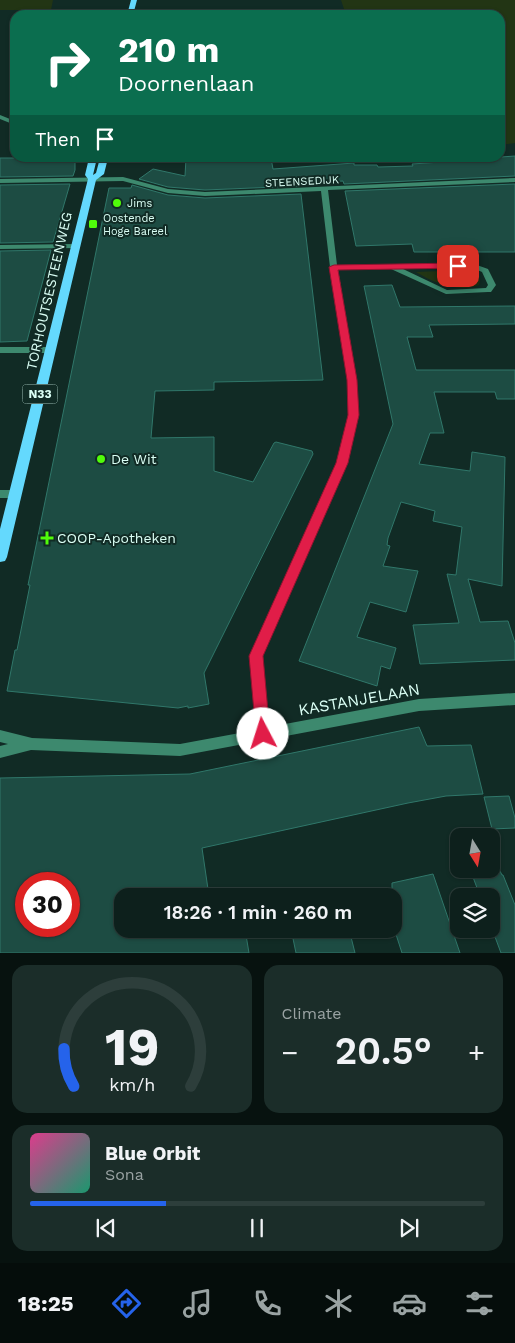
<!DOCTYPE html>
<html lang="en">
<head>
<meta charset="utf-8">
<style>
	body { margin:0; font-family:"Work Sans",sans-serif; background:#1b2d29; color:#f1f3f6; height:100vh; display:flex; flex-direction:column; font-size:19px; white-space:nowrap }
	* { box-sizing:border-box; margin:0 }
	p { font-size:16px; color:#9aa3a3 }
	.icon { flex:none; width:28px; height:28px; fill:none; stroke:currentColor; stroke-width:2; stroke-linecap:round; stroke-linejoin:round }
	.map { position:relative; height:953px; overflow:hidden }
	.sheet { display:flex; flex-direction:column; gap:12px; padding:12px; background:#07120f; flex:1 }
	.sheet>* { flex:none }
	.hud { position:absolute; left:10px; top:10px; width:495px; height:152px; border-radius:15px; box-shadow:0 1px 4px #0004,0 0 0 1px #2d3e3b; background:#0b6e4f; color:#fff; overflow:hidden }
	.needle { width:32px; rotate:169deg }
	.fabs { position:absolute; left:450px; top:828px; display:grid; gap:10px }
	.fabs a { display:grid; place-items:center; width:50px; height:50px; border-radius:10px; background:#0d201c; box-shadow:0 1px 4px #0004,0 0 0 1px #2d3e3b; font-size:25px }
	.speed { position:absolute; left:15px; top:872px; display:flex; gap:10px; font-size:25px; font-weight:700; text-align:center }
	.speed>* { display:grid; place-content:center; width:65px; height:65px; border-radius:50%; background:#0d201c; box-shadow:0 1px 4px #0004,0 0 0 1px #2d3e3b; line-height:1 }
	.speed .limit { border:8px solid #d22; background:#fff; color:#111 }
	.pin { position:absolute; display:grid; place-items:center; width:42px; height:42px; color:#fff; margin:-21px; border-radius:10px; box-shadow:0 2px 8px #0006 }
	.me { position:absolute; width:55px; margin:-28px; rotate:355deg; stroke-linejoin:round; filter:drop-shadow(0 0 4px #0008) }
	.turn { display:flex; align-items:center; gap:18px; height:105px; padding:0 25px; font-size:22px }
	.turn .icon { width:65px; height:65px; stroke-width:2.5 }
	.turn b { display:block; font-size:35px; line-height:42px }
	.then { display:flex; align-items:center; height:48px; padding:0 25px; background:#0003; gap:10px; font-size:19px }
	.big { font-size:38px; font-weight:600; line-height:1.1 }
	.sheet .tile { flex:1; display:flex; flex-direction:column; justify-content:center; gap:8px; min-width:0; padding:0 18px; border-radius:15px; background:#1b2d29 }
	.sheet .dial { align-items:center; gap:0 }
	.dial svg { height:130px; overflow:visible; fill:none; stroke:#2d3e3b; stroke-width:7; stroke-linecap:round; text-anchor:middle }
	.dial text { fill:#f1f3f6; stroke:none }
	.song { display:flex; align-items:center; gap:15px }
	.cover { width:60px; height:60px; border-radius:8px; background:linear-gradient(135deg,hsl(330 70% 55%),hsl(160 70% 35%)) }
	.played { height:5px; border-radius:2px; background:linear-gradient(90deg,#2563eb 30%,#2d3e3b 30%) }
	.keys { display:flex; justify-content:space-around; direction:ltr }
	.heat { display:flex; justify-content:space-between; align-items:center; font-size:28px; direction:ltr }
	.sheet .tiles { flex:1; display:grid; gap:12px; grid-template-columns:1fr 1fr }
	.tile:last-child { grid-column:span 2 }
	.trip { position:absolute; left:114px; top:888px; width:288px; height:50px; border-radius:15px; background:#0d201c; box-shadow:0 1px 4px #0004,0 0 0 1px #2d3e3b; font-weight:600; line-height:50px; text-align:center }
	.dock { display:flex; height:80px; justify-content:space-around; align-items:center; background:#050d0b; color:#9aa3a3 }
	.dock .icon { width:35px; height:35px }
	.dock .selected { color:#2563eb }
	.dock b { font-size:22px; color:#f1f3f6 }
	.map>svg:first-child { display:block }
	.green { fill:#223514 }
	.building { fill:#1d4c43; stroke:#30776a; fill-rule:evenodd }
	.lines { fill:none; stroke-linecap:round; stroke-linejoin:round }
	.street { fill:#3d896e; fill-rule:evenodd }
	.primary { fill:#64d9fd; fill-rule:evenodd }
	.route { fill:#e11d48; stroke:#92132f }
	.poi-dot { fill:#50fc0a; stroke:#112b25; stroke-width:2 }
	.labels { text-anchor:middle; stroke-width:4; stroke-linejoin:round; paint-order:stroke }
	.far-street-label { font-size:11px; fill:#dbfff5; stroke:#112b25 }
	.far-poi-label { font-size:11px; fill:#dbfff5; stroke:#112b25; text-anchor:start }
	.shield { fill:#112b25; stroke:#9ebfb7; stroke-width:1 }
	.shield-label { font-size:12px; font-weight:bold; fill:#dbfff5 }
	.street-label { font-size:14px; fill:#dbfff5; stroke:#112b25 }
	.poi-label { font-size:14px; fill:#dbfff5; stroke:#112b25; text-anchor:start }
	.near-street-label { font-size:16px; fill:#dbfff5; stroke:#112b25 }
</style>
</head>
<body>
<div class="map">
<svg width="515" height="953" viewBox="0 0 515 953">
	<rect width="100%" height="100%" fill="#112b25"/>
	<!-- green -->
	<path class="green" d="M0 0H53L51 10H0Z
		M341 0H515V143L500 145V15H346Z
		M465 270 477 274 480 281 479 285C459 293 434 283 416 272Z"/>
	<!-- building -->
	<path class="building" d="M515 156V176L344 184 343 181 300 184V186L205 190 168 187 139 179 153 169 185 176 186 158H271L273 169 354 163V165H377L378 167 413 166 412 164 441 162 439 159H473Z
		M0 158H75V170L73 176 0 177Z
		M70 184 53 242 0 243V185Z
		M515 184V252H414L412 244 356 246 345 191Z
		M132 185 168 195 205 198 301 194 323 380 214 382V390L155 391 151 438 214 437V471L253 482 274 443 276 442 312 451 313 454 204 673 209 704 188 708V706L178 708 7 691 15 650H17L30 585H28L109 188H131Z
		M51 250 27 341 0 342V251Z
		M392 285 400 307 515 306V324L429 325 433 337H407L416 370H515V399H497L495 392H434L444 433H430L419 464 470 471 472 452 505 457 502 586 468 579 480 622 508 621 515 643V660L420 664 413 625 459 623 447 574 456 575 462 527 433 521 435 511 401 502 388 538 387 545 390 546 383 566 418 571 406 612 370 602 357 637 396 648 390 669 381 666 377 686 299 661 393 424 364 286Z
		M419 727 427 746 471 745 483 794 446 796 408 803 202 848 209 896H122V929H245L249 953H0V778L190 774ZM26 884H69V926H26Z
		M509 796 515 818V828L492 829 484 797Z
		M470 869H499L502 875H503L515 905V953H501L491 926V896H480Z
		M433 874 460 953H402L392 922V883Z
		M291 929H349L355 953H296Z"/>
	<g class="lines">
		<!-- street -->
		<path class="street" d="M0 115 15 121V125L0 119Z
			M123 177 168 189 205 192 515 178V182L328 190 337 265 474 264 488 269 496 285 491 292H488L446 294 391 269H338L356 380 359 415 347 463 262 656 269 727 419 699 515 693V705L419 711 180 756 31 750 0 758V746L8 744 0 742V730L32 738 180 744 256 730 250 656 337 463 349 415 348 380 330 267 321 191 205 196 168 193 123 181 0 183V179ZM473 268 482 272 488 285 486 288 447 290 403 269Z
			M75 244H78V248L0 249V245Z
			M0 347H51L55 350 51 353H0Z
			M0 490H16L21 494 16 498H0Z"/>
		<!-- primary -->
		<path class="primary" d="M131 0H137L133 15H127Z
			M89 158H97L93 175 96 173 100 158H108L104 174 96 180 7 557 5 561 0 562V529L88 179 85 175Z"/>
	</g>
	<!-- route -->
	<path class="route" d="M458 263 461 264V268L338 270 357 380 359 415 348 463 263 656 270 734 268 739 263 741 258 739 256 734 249 656 336 463 348 415 347 380 329 267 334 265Z"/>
	<!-- markers -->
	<g class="poi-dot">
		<circle cx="117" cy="203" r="5"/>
		<rect x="88" y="219" width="10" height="10" rx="2.5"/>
		<circle cx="101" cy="459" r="5"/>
		<path d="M44.5 530.5h5v5h5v5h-5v5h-5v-5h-5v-5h5z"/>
	</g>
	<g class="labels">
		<!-- far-street labels -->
		<g class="far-street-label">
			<text transform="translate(302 181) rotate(-3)" y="4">STEENSEDIJK</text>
		</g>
		<!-- far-poi labels -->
		<g class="far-poi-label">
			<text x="127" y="207">Jims</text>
			<text x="103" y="222">Oostende<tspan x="103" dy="13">Hoge Bareel</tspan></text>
		</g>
		<!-- shield labels -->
		<rect class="shield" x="22.5" y="384.5" width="35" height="19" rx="4"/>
		<g class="shield-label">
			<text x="40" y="398">N33</text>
		</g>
		<!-- street labels -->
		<g class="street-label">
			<text transform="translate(49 291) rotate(-77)" y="5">TORHOUTSESTEENWEG</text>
		</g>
		<!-- poi labels -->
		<g class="poi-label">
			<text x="111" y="464">De Wit</text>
			<text x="57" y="543">COOP-Apotheken</text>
		</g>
		<!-- near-street labels -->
		<g class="near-street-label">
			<text transform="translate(359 699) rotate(-10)" y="6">KASTANJELAAN</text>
		</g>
	</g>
</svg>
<div class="fabs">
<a><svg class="needle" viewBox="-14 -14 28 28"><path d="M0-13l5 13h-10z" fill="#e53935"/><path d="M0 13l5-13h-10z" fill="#9aa3a3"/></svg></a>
<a><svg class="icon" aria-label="layers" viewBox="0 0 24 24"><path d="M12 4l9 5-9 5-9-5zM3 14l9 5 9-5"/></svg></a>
</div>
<div class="speed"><div class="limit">30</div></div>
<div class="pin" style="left:458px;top:266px;background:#d93025"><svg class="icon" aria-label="arrive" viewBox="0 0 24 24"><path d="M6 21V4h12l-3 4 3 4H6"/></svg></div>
<svg class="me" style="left:263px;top:734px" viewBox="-20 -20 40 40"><circle r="19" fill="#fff"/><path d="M0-13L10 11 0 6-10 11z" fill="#e11d48"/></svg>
<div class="trip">18:26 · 1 min · 260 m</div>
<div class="hud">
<div class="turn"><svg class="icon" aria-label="right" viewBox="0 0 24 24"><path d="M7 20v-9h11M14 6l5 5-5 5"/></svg><div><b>210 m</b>Doornenlaan</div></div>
<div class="then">Then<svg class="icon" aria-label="arrive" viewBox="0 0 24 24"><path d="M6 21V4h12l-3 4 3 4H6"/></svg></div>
</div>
</div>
<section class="sheet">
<div class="tiles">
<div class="tile dial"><svg viewBox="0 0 100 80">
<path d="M14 69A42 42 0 1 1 86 69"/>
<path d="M14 69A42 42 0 0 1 8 46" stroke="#2563eb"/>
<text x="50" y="56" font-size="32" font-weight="700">19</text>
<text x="50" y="72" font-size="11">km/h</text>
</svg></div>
<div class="tile"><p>Climate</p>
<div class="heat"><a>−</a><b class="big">20.5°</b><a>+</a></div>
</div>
<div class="tile">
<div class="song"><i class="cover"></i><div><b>Blue Orbit</b><p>Sona</p></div></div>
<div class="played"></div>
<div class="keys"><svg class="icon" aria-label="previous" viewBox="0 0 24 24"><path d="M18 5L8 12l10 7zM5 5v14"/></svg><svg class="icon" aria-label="pause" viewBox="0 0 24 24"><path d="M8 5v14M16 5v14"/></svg><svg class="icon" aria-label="next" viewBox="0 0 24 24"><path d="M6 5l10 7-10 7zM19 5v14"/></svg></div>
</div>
</div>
</section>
<nav class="dock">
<b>18:25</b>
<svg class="icon selected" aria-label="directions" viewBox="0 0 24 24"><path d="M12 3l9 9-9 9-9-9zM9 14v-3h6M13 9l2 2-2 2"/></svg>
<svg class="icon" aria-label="music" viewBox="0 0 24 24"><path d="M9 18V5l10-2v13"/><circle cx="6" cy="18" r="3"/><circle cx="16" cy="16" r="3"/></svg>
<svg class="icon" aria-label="phone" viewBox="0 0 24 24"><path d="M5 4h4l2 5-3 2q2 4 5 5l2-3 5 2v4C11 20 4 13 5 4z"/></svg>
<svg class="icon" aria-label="climate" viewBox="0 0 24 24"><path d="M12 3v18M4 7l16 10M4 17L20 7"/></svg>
<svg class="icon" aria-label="car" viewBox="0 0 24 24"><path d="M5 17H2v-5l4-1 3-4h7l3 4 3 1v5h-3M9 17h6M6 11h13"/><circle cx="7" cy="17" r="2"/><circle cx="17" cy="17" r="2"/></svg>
<svg class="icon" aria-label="filters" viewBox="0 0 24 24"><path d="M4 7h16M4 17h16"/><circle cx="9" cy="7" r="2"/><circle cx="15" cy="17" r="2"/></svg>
</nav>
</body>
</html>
